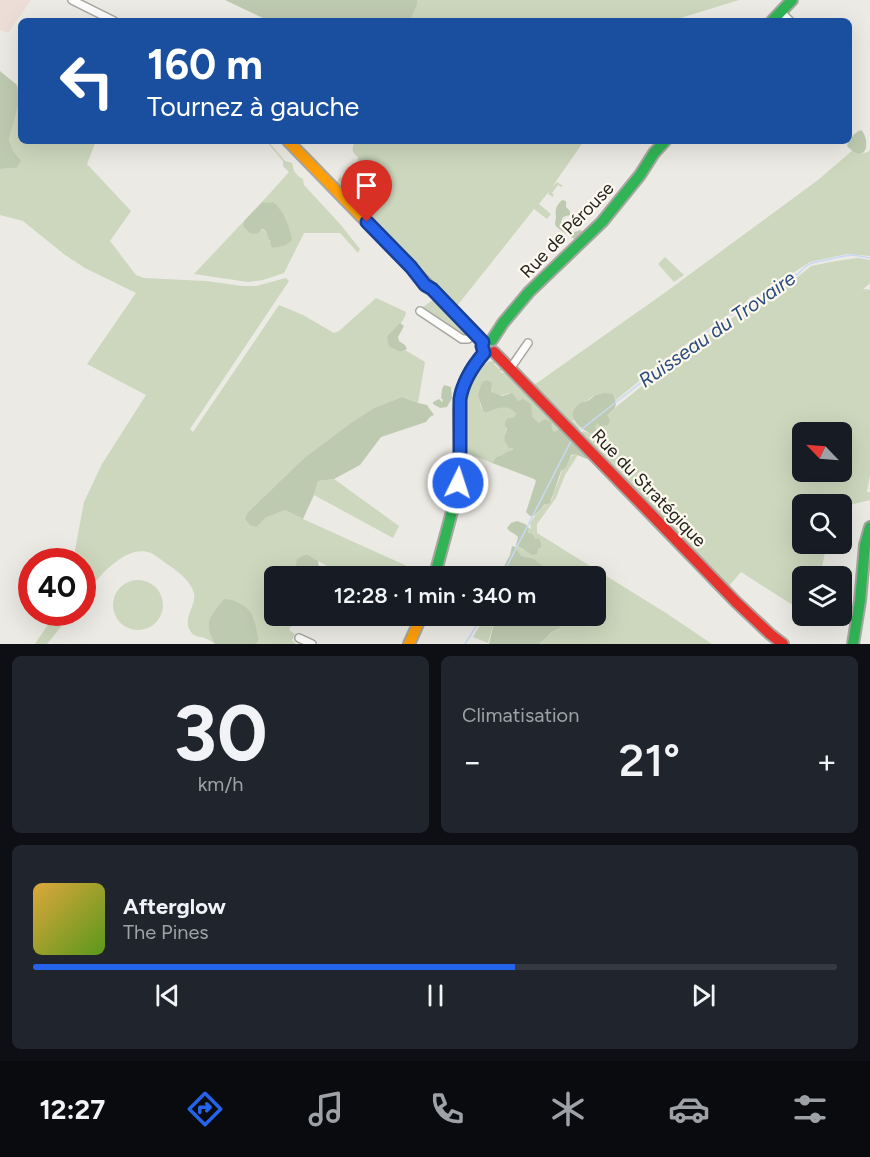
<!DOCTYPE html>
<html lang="fr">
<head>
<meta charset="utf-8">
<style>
	body { margin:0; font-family:Figtree,sans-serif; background:#20242c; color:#f1f3f6; height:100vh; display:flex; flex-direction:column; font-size:22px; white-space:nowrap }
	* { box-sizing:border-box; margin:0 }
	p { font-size:20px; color:#9ea1a6 }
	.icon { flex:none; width:33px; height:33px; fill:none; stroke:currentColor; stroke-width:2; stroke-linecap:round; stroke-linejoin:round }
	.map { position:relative; height:644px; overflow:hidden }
	.side { display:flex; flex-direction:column; gap:12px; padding:12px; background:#0d0f14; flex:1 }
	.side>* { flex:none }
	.hud { position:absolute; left:18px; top:18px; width:834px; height:126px; border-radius:9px; box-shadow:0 6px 24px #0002; background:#1a4fa0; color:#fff; overflow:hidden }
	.needle { width:39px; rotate:295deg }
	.controls { position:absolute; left:792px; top:422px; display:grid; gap:12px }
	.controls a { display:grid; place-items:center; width:60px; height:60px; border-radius:9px; background:#171b24; box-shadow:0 6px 24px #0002; font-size:30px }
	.speed { position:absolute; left:18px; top:548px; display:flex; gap:12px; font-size:30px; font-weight:700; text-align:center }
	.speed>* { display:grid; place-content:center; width:78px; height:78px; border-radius:50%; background:#171b24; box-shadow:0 6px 24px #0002; line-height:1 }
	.speed .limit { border:9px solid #d22; background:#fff; color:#111 }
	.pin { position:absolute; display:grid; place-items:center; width:51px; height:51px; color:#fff; margin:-62px -26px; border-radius:50% 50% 50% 0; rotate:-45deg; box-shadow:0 0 6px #0007 }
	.pin .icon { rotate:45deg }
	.me { position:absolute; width:66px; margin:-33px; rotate:4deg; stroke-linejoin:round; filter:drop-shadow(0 0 4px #0008) }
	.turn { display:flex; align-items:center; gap:21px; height:126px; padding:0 30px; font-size:27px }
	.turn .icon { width:78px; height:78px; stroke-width:2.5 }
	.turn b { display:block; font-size:42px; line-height:51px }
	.big { font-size:45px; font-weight:600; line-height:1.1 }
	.side .card { flex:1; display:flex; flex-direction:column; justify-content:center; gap:9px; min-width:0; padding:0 21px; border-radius:9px; background:#20242c }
	.side .dial { align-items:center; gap:0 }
	.dial b { font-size:78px; line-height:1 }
	.song { display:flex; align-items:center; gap:18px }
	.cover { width:72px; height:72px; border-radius:9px; background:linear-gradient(135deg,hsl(40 70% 55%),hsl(90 70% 35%)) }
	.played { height:6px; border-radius:3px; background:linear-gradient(90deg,#2563eb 60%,#363941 60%) }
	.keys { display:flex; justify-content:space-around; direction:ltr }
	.heat { display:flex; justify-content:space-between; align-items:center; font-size:33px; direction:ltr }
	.side .tiles { flex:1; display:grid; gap:12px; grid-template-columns:1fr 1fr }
	.card:last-child { grid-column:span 2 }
	.trip { position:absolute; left:264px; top:566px; width:342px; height:60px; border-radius:9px; background:#171b24; box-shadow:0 6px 24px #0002; font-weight:600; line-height:60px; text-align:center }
	.tab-bar { display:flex; height:96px; justify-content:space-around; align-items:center; background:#090b0e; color:#9ea1a6 }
	.tab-bar .icon { width:42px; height:42px }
	.tab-bar .selected { color:#2563eb }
	.tab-bar b { font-size:27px; color:#f1f3f6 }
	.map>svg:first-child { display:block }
	.commercial { fill:#ecded6 }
	.green { fill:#ccd7bd; fill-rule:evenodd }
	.forest { fill:#becab0 }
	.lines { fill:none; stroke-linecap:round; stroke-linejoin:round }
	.stream { stroke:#c7d9f4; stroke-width:1.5 }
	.street-casing { stroke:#a7a6a1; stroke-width:10 }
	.fast-casing { stroke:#a7a6a1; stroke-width:14 }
	.slow-casing { stroke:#a7a6a1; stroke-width:14 }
	.jam-casing { stroke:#a7a6a1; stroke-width:14 }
	.street { stroke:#fcfcfb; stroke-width:7 }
	.fast { stroke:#30b455; stroke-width:10 }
	.slow { stroke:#ff9f0a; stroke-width:10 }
	.jam { stroke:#e5322d; stroke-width:10 }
	.route-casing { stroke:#184099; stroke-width:15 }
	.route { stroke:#2563eb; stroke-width:10 }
	.labels { text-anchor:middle; stroke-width:4.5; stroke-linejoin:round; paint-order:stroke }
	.street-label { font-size:18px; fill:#252420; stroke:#fef9ee }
	.water-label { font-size:20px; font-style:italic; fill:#2a4c7f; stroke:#fef9ee }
</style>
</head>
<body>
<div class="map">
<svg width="870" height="644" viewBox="0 0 870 644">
	<rect width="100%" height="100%" fill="#eceae4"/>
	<!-- commercial -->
	<path class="commercial" d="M0 0H31L8 33 0 30Z"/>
	<!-- green -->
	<path class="green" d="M417 0H739L671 21H410L417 5Z
		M18 85 21 89V141H96L87 164 131 211 110 241 136 275 144 278 206 281 242 286H256L286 278 289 281 190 429 193 432 279 305 303 315 334 333 339 331 376 298 406 312C403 327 393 326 387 339L389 343 400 352 405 350 425 362 418 403 402 397 374 408 352 422 304 458 247 513 245 519 265 518 285 510 303 519 429 576H406L395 573 393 576H380L382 574 365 566 360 576H346L305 554 291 576H274V615H297L289 630 295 634 292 640 296 644H256L259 640 255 627 254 617C244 609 237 599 224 599 210 616 202 622 215 644 212 642 210 640 207 639 201 636 195 638 191 632 181 618 197 606 194 593 191 582 179 572 170 566 164 562 157 556 151 553 125 543 95 580 83 599L82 561H73L84 502 102 464 146 395 87 364 136 293 85 268 65 255 23 221 0 215V169L16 168 13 151 9 139 20 100Z
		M266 141H268L285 161 292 163 294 171 298 176 303 179 304 185 340 224 360 249 358 253 340 233H304L284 273 263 280 248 282 194 274 244 221 243 226 266 231 268 238 273 248 278 246 290 233C289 230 288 227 287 224 284 214 271 203 262 202L289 172 283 166V161Z
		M354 141H584L552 187 557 182 563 186 561 187 558 185 552 193 554 195 553 197 548 194 550 190 539 204 551 214 547 219 534 209 457 306 336 183 340 177 349 180 357 170 358 157C350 150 353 150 354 141Z
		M853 150 860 154 868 152 870 150V256L847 254 810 262 780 281 757 295 750 297 745 303 672 354 616 400 613 394C607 394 600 393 595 395 590 397 589 401 583 402L573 421 580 428 578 430 534 385 663 294 818 180Z
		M665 257 684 275 674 282 658 264Z
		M858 258 870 260V283L863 289 870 290V475L867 492H870V500L842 507V504H802V543H827L820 576H802V611L741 572 728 587 700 560 695 549 670 529 580 434 583 431C589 433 592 436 596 431V423L607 416 616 407C658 373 701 339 747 308L752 310 758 306 759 300 799 276 811 266 836 261ZM802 432H842V471H802Z
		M434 299 467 334V336L457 333 447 324 422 308Z
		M490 361 495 362 494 364 499 369 503 366 505 368 500 372 511 375 561 427 555 432 539 423 509 393C502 396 495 397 491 389L480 390C480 398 478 408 486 413 496 408 509 402 516 414 508 425 499 435 509 447L513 448V451L506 452 502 455 496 457 492 463 467 453C466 423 459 378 490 361Z
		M575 454 578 455 565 475 556 498 537 524V533L666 613 712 644H539C547 638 551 631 560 628L559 615H596V576H555L534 560 520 556 515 547 516 545 523 550 528 552 536 539 528 533 529 528 531 529 530 523 540 509 552 500C553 492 556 487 559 480 562 470 565 459 575 454Z
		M334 479 399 526 393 538 314 495 318 481Z
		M113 605a25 25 0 1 1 50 0a25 25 0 1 1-50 0Z
		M60 612H73L47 644H35L49 623Z
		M486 615H496L488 643 473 637Z"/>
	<!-- forest -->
	<path class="forest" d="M225 0H417V5L410 21H269Z
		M0 71 17 85 20 100 9 139 13 151 21 161 16 168 0 169Z
		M861 130C870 137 869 168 847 146 848 140 855 132 861 130Z
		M562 200 566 201V207L570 211V215L563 217 561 222 571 231 575 232 580 230 582 231V234L576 240C573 238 558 229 556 226 554 224 556 220 556 217 555 209 556 206 562 200Z
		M262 202 268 203 273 202C284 210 290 228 292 240L286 245 273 248 271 246 270 241 268 238 266 231 262 229 257 234 250 233 243 226 244 221Z
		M400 323 404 326 398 337 399 341 405 345 407 349 400 352 389 346 387 339 388 335Z
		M487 380 492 383 491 389 492 392 502 396 512 393 518 401 523 399 531 404 532 416 539 423 545 419 551 422 552 430 555 432 561 427 590 456 587 459 575 454 571 455 566 467 561 471 550 503 544 505 534 516H530L526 512 536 481 534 479 492 463 496 457 502 455 506 452 513 450V448H509C502 438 504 438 507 428L505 426V422L508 418H513L516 414C509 403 496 408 486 413L483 411 478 395 482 382Z
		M444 385 451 387 452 398 447 407 440 408 433 404V402L439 399 442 402 443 400 441 398 442 389Z
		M604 393 613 394C619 406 615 408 607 416L610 420 608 425 600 426 596 423V431L592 434C581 430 564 416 578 405 582 401 582 403 587 401 590 400 592 397 595 395 598 394 601 394 604 393Z
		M402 397 418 403 427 405 434 415 430 417 426 422 381 437 360 465 334 479 318 481 314 495 303 519 285 510 265 518 256 527 250 525 245 519 247 513 304 458 352 422 374 408Z
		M517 521 525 524 529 528 528 533 532 534 536 539 539 538 541 543V547L538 549 537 554 532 555 516 545 518 537C515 533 509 532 507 528L511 523Z
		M512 546 515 547 521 556 534 559 555 576H499L510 555Z
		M306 554 318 561 319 568 316 576H291L294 569 297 568 296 565 297 559Z
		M224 599C235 599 248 606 253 616 255 621 257 634 259 640L256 644H215C202 622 210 616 224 599Z
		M496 615H559L560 628C550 631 547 638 539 644H489Z"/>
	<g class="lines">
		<!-- stream -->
		<path class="stream" d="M578 432 662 366 680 351 694 342 712 328 751 301 798 274 806 266 812 263 844 256 853 255 870 258
			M502 576 571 441
			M465 644 483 615"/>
		<!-- street casing -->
		<g class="street-casing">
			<path id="street" d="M72 0 114 21
				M781 12 790 21
				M420 311 462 339H468L476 334
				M510 369 528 343
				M299 638 312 644"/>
		</g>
		<!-- fast casing -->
		<g class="fast-casing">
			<path id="fast" d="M772 21 792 0
				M492 340 503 323 529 292 602 222 640 175 654 153 665 141
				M436 576 437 567 453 508 458 483 460 452 459 411 461 391 472 368 484 353
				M853 644 860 601 865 545 870 527"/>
		</g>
		<!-- slow casing -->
		<g class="slow-casing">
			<path id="slow" d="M288 141 483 342
				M409 644 422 615"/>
		</g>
		<!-- jam casing -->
		<g class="jam-casing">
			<path id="jam" d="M494 352 736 602 770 634 783 644"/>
		</g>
		<!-- street -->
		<use href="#street" class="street"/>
		<!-- fast -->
		<use href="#fast" class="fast"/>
		<!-- slow -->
		<use href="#slow" class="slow"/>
		<!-- jam -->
		<use href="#jam" class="jam"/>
	</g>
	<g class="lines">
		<!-- route casing -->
		<g class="route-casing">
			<path id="route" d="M367 222 411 267 425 285 432 289 483 342 482 346 484 353C472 367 463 381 460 399V452L458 483"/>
		</g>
		<!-- route -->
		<use href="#route" class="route"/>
	</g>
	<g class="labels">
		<!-- street labels -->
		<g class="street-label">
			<text transform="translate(567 230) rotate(-46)" y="6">Rue de Pérouse</text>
			<text transform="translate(649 488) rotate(46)" y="6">Rue du Stratégique</text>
		</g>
		<!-- water labels -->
		<g class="water-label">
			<text transform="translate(717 329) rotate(-35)" y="7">Ruisseau du Trovaire</text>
		</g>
	</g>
</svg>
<div class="controls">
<a><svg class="needle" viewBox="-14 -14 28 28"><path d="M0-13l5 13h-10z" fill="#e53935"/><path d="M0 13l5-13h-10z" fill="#9ea1a6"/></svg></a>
<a><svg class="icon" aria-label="search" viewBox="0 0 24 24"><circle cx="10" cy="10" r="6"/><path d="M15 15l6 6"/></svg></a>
<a><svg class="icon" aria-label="layers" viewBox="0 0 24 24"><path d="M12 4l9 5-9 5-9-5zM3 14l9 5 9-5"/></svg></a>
</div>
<div class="speed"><div class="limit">40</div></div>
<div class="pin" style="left:367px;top:222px;background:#d93025"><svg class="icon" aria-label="arrive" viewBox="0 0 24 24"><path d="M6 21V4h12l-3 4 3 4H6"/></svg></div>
<svg class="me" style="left:458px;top:483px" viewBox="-20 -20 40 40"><circle r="17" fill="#2563eb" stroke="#fff" stroke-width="3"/><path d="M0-11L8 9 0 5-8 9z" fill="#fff"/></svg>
<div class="trip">12:28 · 1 min · 340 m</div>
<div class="hud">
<div class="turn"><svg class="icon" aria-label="left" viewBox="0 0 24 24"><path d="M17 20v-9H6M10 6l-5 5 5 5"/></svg><div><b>160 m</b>Tournez à gauche</div></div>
</div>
</div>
<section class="side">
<div class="tiles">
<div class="card dial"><b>30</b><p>km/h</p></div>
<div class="card"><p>Climatisation</p>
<div class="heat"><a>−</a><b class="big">21°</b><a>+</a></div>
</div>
<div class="card">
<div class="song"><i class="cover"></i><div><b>Afterglow</b><p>The Pines</p></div></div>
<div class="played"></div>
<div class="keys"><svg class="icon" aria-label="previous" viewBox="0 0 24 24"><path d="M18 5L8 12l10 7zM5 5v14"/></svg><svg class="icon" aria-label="pause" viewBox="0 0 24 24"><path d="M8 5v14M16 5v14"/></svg><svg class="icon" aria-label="next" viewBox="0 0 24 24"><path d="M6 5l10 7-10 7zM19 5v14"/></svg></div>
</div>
</div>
</section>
<nav class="tab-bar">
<b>12:27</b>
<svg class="icon selected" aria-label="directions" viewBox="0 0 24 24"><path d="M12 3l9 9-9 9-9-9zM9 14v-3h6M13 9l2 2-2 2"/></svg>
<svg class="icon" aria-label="music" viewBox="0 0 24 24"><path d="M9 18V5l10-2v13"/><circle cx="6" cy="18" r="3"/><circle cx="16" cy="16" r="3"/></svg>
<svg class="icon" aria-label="phone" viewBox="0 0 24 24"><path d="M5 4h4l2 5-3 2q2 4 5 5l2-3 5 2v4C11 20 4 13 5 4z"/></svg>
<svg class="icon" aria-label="climate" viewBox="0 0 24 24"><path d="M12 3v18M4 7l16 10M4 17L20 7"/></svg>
<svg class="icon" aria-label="car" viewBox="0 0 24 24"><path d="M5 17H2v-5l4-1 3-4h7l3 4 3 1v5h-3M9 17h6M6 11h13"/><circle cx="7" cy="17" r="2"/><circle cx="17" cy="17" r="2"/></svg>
<svg class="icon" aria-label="filters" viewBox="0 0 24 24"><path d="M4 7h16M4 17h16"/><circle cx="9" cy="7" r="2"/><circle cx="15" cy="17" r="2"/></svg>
</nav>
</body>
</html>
